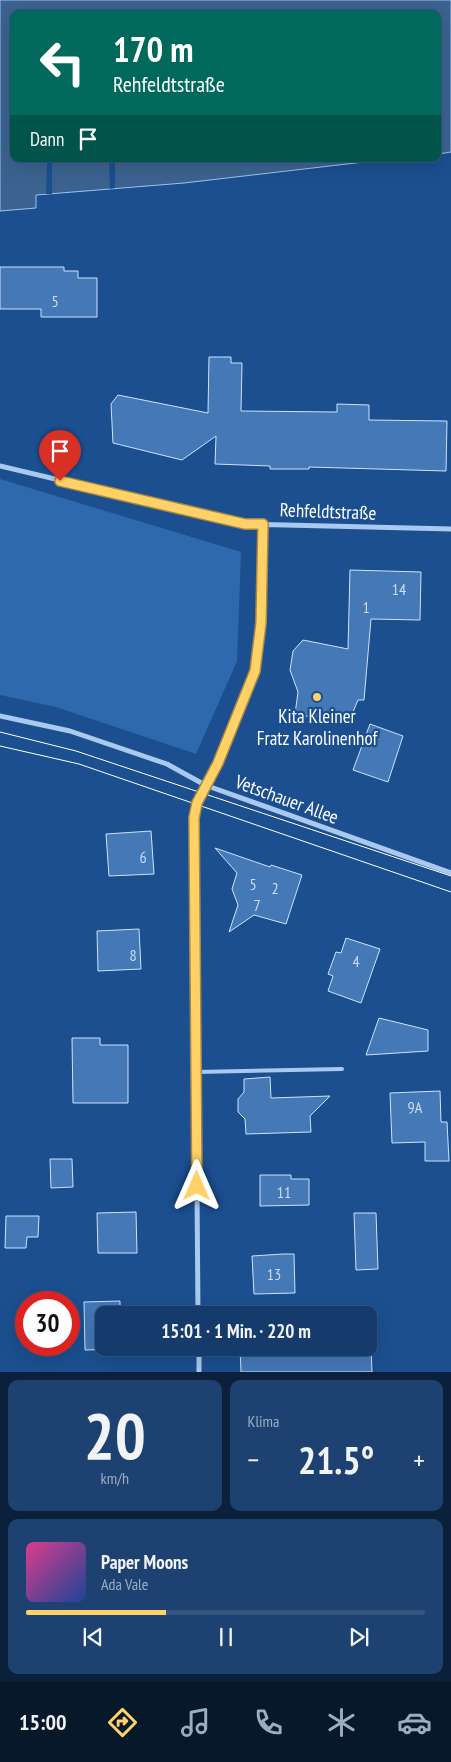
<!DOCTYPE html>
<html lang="de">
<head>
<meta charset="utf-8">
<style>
	body { margin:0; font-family:"PT Sans Narrow",sans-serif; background:#1d4271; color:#f1f3f6; height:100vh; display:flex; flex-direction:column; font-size:19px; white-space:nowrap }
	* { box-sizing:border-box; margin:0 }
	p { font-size:16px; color:#9dadc1 }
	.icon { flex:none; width:28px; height:28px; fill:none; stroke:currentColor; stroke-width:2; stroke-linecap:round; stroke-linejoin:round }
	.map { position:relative; height:1372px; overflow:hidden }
	.panel { display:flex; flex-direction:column; gap:8px; padding:8px; background:#0b203b; flex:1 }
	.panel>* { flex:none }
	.hud { position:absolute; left:10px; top:10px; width:431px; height:152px; border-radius:10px; box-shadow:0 5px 20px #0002,0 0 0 1px #33557e; background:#00695c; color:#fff; overflow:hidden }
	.speed { position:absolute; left:15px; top:1291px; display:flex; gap:10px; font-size:25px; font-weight:700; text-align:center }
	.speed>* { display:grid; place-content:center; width:65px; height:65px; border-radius:50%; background:#143b6b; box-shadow:0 5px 20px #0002,0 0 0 1px #33557e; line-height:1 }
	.speed .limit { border:8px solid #d22; background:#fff; color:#111 }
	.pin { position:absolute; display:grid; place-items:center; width:42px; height:42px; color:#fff; margin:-51px -21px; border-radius:50% 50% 50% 0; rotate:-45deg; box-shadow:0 0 5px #0007 }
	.pin .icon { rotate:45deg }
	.me { position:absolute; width:55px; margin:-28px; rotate:0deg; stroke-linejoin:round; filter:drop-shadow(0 0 4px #0008) }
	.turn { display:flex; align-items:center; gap:18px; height:105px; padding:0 20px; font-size:22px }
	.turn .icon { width:65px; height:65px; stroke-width:2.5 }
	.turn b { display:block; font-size:35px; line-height:42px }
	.then { display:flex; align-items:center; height:48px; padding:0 20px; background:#0003; gap:10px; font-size:19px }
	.big { font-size:38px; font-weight:600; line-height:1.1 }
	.panel .card { flex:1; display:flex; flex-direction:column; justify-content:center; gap:8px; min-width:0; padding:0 18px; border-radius:10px; background:#1d4271 }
	.panel .dial { align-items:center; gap:0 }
	.dial b { font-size:65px; line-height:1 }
	.song { display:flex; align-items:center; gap:15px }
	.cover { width:60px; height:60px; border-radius:8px; background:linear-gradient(135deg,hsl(330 70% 55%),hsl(220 70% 35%)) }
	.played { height:5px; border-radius:2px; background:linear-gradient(90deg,#ffd166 35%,#33557e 35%) }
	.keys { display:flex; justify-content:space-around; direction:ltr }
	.heat { display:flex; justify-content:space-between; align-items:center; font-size:28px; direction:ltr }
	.panel .tiles { flex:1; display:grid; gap:8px; grid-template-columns:1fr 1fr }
	.card:last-child { grid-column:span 2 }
	.trip { position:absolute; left:95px; top:1306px; width:282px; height:50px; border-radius:10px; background:#143b6b; box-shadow:0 5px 20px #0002,0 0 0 1px #33557e; font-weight:600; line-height:50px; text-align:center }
	.tab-bar { display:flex; height:80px; justify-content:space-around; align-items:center; background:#08182b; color:#9dadc1 }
	.tab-bar .icon { width:35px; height:35px }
	.tab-bar .on { color:#ffd166 }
	.tab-bar b { font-size:22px; color:#f1f3f6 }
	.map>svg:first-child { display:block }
	.green { fill:#2e69ad }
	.water { fill:#3c6290; stroke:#9cc4f0 }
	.pier { fill:#1b4f8f }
	.building { fill:#4478b7; stroke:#cfe3fa }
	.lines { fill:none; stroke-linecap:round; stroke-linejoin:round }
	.service { stroke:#a9c9ee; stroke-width:4 }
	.minor { stroke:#a9c9ee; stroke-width:5 }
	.tram { stroke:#fff; stroke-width:1 }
	.route-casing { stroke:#a68842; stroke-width:12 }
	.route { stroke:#ffd166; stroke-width:9 }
	.poi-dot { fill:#ffd166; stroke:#1b4f8f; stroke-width:2 }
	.labels { text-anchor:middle; stroke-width:4.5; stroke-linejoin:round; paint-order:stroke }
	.number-label { font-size:16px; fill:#d0dded }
	.street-label { font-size:19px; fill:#fff; stroke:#1b4f8f }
	.poi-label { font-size:19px; fill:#fff; stroke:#1b4f8f }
</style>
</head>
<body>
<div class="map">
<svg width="451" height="1372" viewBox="0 0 451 1372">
	<rect width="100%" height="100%" fill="#1b4f8f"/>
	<!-- green -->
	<path class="green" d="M0 479 241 552 237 661 196 754 56 707 0 695Z"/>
	<!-- water -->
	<path class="water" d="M0 0H451V152L438 154V14H14V159H390L184 183 36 195V208L0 211Z"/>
	<!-- pier -->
	<path class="pier" d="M47 159H52V194H46Z
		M109 159H115V188L110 189Z"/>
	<!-- building -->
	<path class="building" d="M0 267H64V271H78V278H97V317H41V309H0Z
		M209 357H231V363H242L241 411 337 412V404L369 405V420L447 421 446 471 309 467V469H270V466L215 464 216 436 182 460 113 443 111 404 118 395 208 413Z
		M350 570 421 572 420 620 371 619 364 700H358L348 724 295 714 298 692 290 670 293 651 303 640 348 649Z
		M370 724 403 736 388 782 353 770Z
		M151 831 154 874 109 876 106 834Z
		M215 848 270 867 271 865 302 875 286 924 254 915 229 932 238 905 232 889 237 873Z
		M139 929 141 969 98 971 97 931Z
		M346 938 380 949 361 1003 328 991 333 976 328 974 336 952 341 953Z
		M379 1018 428 1030V1051L366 1055Z
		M72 1038H100V1045H128V1103H73Z
		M270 1077 271 1098 330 1096 310 1116 311 1132 246 1134 245 1119 238 1112V1099L244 1092V1079Z
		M440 1091 441 1122H447L449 1161H425V1142L392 1143 390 1093Z
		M50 1159H72L73 1187 51 1188Z
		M260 1175H291V1179H309V1205L260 1206Z
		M136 1212 137 1253H98L97 1213Z
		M354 1213H376L378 1269 356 1270Z
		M6 1216H39L38 1237H27L26 1248H5Z
		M283 1254H294L295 1293 254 1294 252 1256Z
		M120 1301V1315H104V1348L121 1349 85 1350 84 1302Z
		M240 1348H371L372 1372H241Z"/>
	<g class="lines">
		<!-- service -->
		<path class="service" d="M196 1072 342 1069"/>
		<!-- minor -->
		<path class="minor" d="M0 466 245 524 451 529
			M0 716 70 731 167 764 205 785 451 873
			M198 1315 194 818 197 803 218 763 255 671 261 623 263 524
			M199 1348V1372"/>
		<!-- tram -->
		<path class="tram" d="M0 732 76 751 451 876
			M0 746 79 764 451 892"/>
	</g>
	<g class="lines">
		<!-- route casing -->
		<g class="route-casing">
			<path id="route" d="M60 481 245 524H263L261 623 255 671 218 763 197 803 194 818 197 1186"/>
		</g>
		<!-- route -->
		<use href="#route" class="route"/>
	</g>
	<!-- markers -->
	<circle class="poi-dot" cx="317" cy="697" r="5"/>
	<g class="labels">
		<!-- number labels -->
		<g class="number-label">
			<text x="55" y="307">5</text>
			<text x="399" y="595">14</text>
			<text x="366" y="613">1</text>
			<text x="143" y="863">6</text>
			<text x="253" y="890">5</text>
			<text x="275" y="894">2</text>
			<text x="257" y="911">7</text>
			<text x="133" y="961">8</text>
			<text x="356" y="967">4</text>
			<text x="415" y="1113">9A</text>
			<text x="284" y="1198">11</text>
			<text x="274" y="1280">13</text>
		</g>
		<!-- street labels -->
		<g class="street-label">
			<text transform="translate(328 511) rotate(2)" y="7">Rehfeldtstraße</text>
			<text transform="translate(287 799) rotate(20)" y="7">Vetschauer Allee</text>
		</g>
		<!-- poi labels -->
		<g class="poi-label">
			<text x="317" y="723">Kita Kleiner<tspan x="317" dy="22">Fratz Karolinenhof</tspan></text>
		</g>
	</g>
</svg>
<div class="speed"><div class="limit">30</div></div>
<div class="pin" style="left:60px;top:481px;background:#d93025"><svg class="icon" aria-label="arrive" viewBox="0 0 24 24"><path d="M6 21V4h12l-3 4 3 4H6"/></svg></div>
<svg class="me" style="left:197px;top:1186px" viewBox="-20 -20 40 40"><path d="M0-17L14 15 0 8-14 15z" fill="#ffd166" stroke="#fff" stroke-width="4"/></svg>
<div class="trip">15:01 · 1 Min. · 220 m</div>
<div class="hud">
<div class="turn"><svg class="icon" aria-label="left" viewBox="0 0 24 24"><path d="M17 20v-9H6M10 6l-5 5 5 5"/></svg><div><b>170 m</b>Rehfeldtstraße</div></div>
<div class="then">Dann<svg class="icon" aria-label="arrive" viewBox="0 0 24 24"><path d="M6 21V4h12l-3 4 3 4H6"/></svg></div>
</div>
</div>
<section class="panel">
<div class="tiles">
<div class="card dial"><b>20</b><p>km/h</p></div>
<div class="card"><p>Klima</p>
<div class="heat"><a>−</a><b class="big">21.5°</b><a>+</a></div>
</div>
<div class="card">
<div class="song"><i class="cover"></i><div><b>Paper Moons</b><p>Ada Vale</p></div></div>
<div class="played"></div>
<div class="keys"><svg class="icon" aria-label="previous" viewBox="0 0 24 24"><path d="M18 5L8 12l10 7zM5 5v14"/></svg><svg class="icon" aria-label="pause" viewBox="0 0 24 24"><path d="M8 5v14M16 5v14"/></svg><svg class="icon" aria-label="next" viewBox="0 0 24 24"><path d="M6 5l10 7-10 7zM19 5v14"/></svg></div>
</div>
</div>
</section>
<nav class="tab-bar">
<b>15:00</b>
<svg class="icon on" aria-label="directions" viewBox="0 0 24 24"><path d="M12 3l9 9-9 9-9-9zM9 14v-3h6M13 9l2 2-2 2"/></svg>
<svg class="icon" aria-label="music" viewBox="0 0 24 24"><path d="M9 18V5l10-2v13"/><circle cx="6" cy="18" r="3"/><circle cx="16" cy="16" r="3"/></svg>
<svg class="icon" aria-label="phone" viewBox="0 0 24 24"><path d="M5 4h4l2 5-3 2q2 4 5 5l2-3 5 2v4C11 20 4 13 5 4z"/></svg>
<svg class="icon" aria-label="climate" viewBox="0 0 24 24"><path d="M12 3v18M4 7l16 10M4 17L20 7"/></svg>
<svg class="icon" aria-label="car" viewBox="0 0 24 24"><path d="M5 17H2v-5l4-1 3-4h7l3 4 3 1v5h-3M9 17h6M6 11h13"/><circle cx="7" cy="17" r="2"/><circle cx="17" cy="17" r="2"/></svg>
</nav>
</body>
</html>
